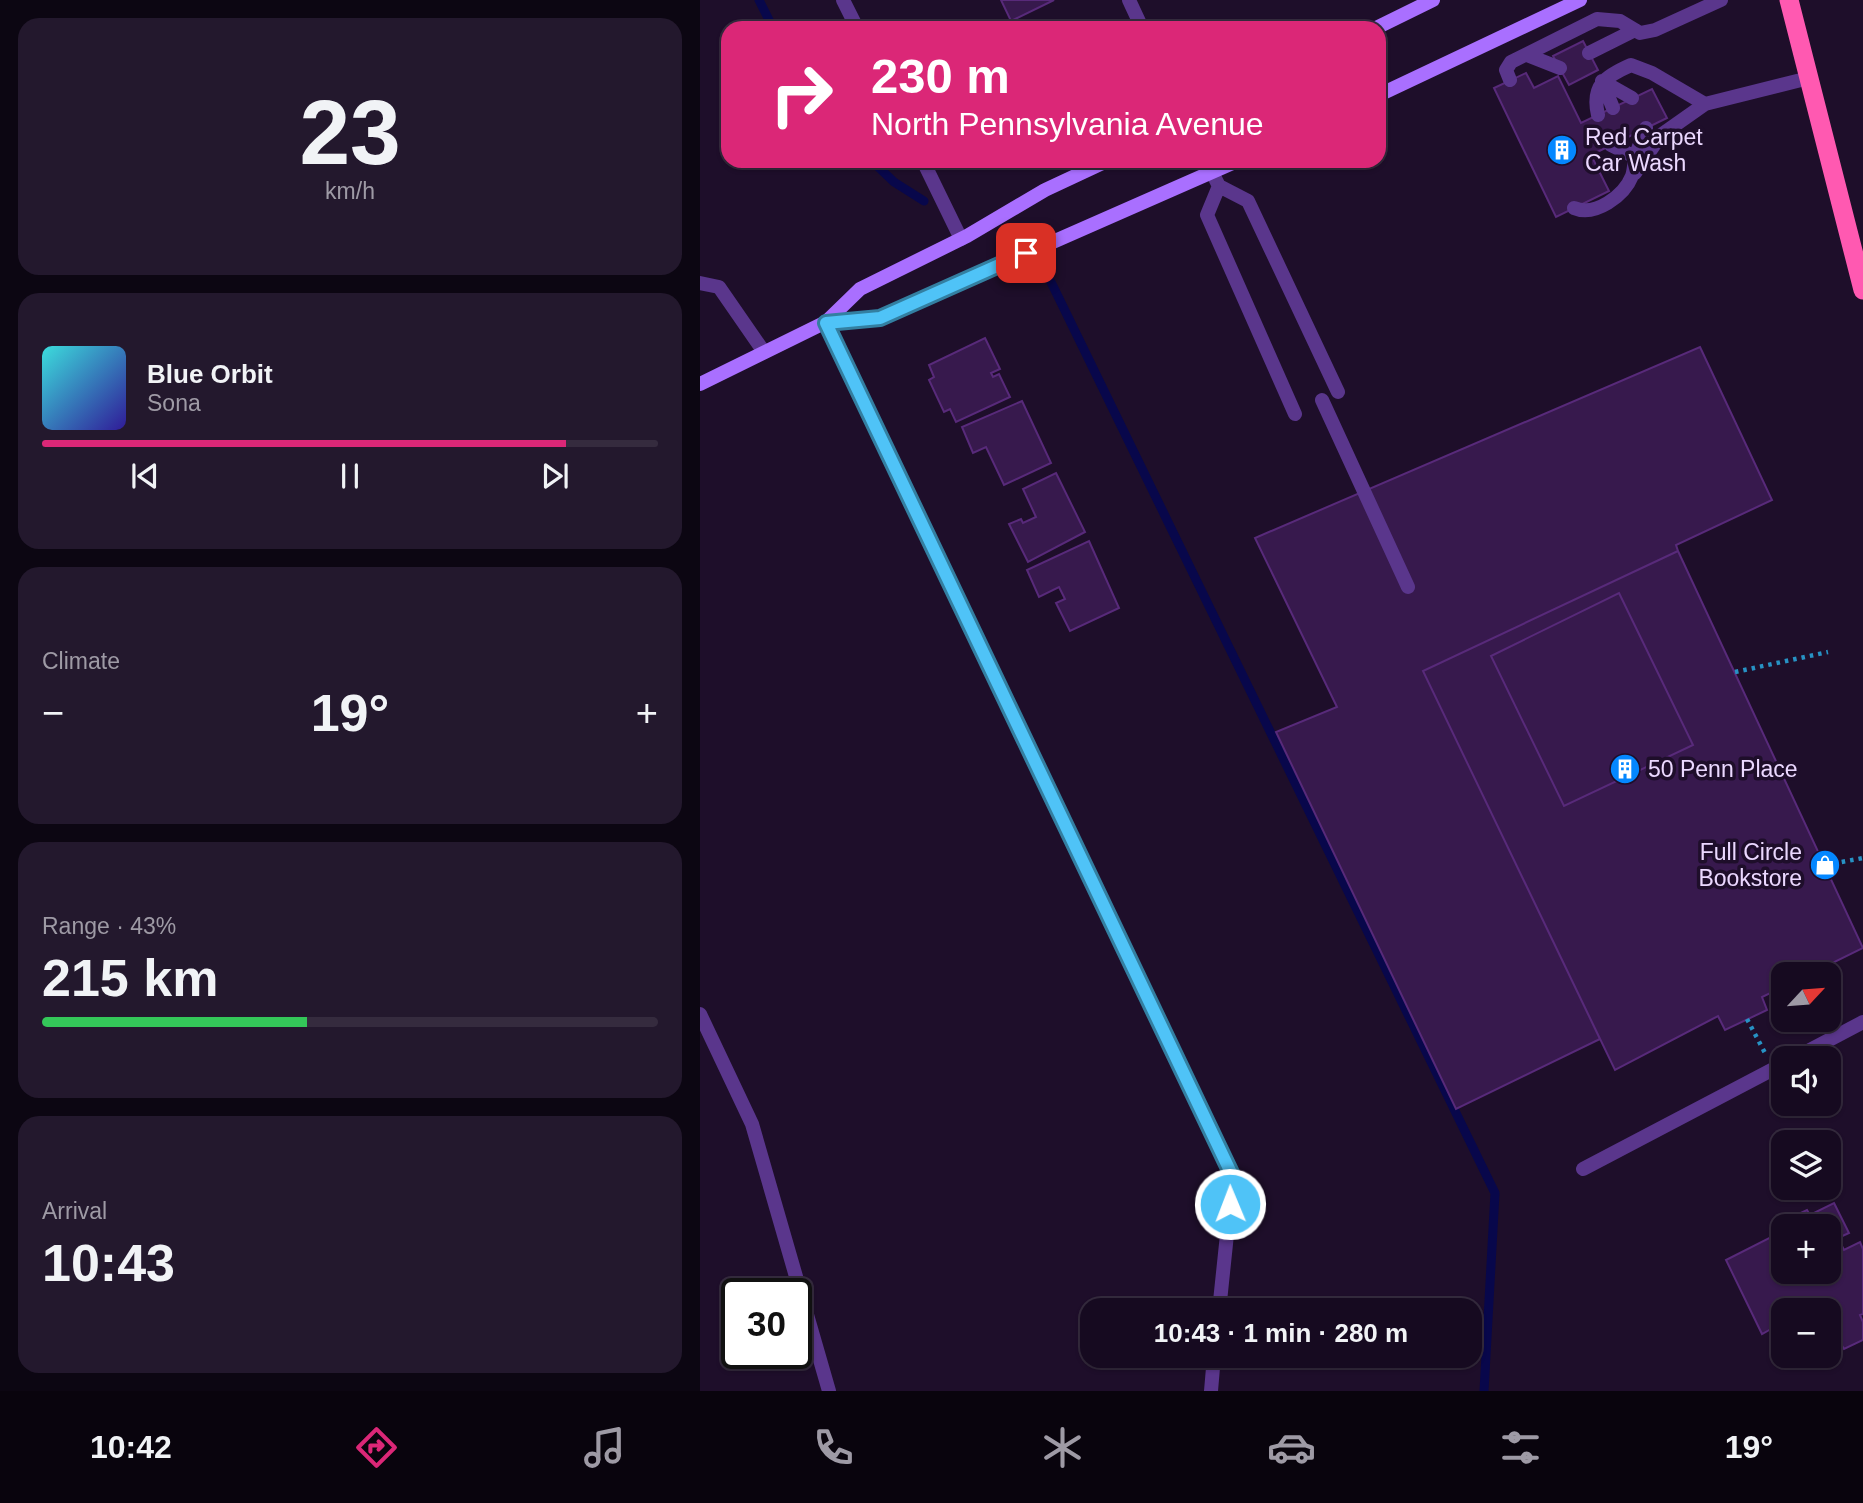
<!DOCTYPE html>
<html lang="en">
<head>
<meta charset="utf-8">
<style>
	body { margin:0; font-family:Helvetica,sans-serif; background:#23182d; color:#f1f3f6; height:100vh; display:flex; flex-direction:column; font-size:26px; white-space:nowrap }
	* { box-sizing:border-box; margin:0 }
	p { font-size:23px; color:#9e9aa5 }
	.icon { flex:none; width:38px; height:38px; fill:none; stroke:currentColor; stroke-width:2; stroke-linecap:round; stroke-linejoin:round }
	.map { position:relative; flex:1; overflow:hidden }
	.sheet { display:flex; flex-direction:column; gap:18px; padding:18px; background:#0c0612; width:700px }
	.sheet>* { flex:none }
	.hud { position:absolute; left:21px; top:21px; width:665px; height:147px; border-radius:21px; box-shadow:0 2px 5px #0004,0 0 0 2px #352b3e; background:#db2777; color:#fff; overflow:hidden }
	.needle { width:46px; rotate:64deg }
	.tools { position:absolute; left:1071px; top:962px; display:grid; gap:14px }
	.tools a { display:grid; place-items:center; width:70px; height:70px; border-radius:14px; background:#160a20; box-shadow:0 2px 5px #0004,0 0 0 2px #352b3e; font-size:35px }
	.speed { position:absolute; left:21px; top:1278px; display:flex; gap:14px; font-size:35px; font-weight:700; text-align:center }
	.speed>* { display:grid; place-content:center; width:91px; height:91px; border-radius:50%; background:#160a20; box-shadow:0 2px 5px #0004,0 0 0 2px #352b3e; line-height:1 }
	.speed .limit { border:4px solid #111; border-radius:10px; background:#fff; color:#111 }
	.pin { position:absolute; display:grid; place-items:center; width:60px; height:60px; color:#fff; margin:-30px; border-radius:14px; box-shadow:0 4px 10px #0006 }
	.me { position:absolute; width:77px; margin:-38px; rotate:359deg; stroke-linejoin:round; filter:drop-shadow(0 0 5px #0008) }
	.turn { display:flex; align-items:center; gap:24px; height:147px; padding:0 35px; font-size:32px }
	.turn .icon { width:91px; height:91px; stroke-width:2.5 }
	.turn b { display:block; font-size:49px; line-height:60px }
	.big { font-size:52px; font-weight:700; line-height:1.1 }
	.sheet .widget { flex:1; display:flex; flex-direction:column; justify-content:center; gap:10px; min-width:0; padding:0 24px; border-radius:21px; background:#23182d }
	.sheet .dial { align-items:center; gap:0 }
	.dial b { font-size:91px; line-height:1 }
	.song { display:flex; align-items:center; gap:21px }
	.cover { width:84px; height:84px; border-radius:10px; background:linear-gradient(135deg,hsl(180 70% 55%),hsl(250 70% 35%)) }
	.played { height:7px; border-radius:4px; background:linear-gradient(90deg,#db2777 85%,#352b3e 85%) }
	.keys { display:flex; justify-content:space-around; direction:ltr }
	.heat { display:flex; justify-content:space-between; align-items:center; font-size:38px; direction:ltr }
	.charge { height:10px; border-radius:5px; background:linear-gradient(90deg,#34c759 43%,#352b3e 0) }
	.trip { position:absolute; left:380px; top:1298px; width:402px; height:70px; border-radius:21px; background:#160a20; box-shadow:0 2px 5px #0004,0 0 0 2px #352b3e; font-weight:700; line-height:70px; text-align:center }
	.dock { display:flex; height:112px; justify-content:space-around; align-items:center; background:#09040d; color:#9e9aa5 }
	.dock .icon { width:49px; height:49px }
	.dock .selected { color:#db2777 }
	.dock b { font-size:32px; color:#f1f3f6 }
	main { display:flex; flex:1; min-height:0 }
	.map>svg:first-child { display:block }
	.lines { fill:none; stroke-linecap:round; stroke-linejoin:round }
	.stream { stroke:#08074b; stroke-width:9 }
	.building { fill:#37194d; stroke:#582a7a; stroke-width:2 }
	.path { stroke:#2792c4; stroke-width:4.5; stroke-dasharray:3.5 5; stroke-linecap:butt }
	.service { stroke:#5a368c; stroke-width:14 }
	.minor { stroke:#5a368c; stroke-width:14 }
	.secondary { stroke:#a96fff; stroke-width:14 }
	.trunk { stroke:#ff59b1; stroke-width:19 }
	.route-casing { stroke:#337fa1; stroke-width:18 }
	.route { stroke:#4fc3f7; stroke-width:12 }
	.labels { text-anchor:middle; stroke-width:7; stroke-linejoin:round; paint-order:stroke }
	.poi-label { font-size:23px; fill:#ebd8ff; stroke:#1e0e2a; text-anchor:start }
</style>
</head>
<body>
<main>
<section class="sheet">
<div class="widget dial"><b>23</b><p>km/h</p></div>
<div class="widget">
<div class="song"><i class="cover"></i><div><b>Blue Orbit</b><p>Sona</p></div></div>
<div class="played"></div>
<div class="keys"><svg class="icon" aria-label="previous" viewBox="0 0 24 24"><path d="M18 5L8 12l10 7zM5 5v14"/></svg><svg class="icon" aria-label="pause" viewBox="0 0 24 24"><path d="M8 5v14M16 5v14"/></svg><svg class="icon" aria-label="next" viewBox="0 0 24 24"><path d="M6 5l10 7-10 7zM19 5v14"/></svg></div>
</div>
<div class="widget"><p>Climate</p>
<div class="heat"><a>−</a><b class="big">19°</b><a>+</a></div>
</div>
<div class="widget"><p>Range · 43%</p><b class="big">215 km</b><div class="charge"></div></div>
<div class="widget"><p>Arrival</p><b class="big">10:43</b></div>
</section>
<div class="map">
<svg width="1163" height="1391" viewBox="0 0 1163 1391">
	<rect width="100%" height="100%" fill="#1e0e2a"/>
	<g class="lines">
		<!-- stream -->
		<path class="stream" d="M59 0 73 28
			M172 161 194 182 224 201
			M351 282 795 1193 784 1391"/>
	</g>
	<!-- building -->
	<path class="building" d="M301 0H354L311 21Z
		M883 41 898 70 869 85 853 56Z
		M826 73 834 88 858 76 881 123 952 89 967 118 891 155 909 191 856 217 794 88Z
		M285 338 300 369 291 373 293 377 299 374 310 397 256 422 250 409 244 412 229 380 234 377 229 365Z
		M1000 347 1072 500 976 545 978 551 723 671 900 1039 756 1109 576 732 637 707 555 538Z
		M322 401 351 463 304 485 286 447 273 453 262 427Z
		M356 473 385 532 328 562 309 524 321 519 323 523 336 517 323 489Z
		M389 541 419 608 370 631 356 603 365 599 359 587 339 597 327 570Z
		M978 551 1163 948 1108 975H1083V987L1062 997 1067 1010 1025 1030 1018 1016 915 1070 723 671Z
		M919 593 993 745 864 806 791 656Z
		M1134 1203 1149 1233 1138 1238 1144 1250 1160 1242 1163 1249V1314L1160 1315 1163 1322V1340L1144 1349 1137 1337 1129 1341V1311H1083V1352L1071 1329 1062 1334 1026 1260 1083 1231V1272H1129V1227H1083L1081 1222 1107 1210 1110 1215Z"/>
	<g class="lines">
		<!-- path -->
		<path class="path" d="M1035 672 1128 652
			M1125 865 1163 858
			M1047 1019 1065 1053"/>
		<!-- service -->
		<path class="service" d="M143 0 157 28
			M429 0 442 28
			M889 53 935 30
			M827 55 860 68
			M810 80 806 70 811 62 897 19 920 21 940 33 955 30 1021 0
			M902 81 932 98
			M902 81 913 108
			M898 115C891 85 906 76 931 65L952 73 1005 104 1109 78
			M911 145 935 157
			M223 161 261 239
			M506 161 519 186 548 201 638 392
			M935 173 961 135 1005 104
			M519 186 507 215 595 414
			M874 208C895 217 924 196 932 176 934 171 934 164 935 159 937 149 943 138 946 128
			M0 283 19 287 64 352
			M622 400 708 587
			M1093 1059 1163 1022
			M883 1169 1083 1064"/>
		<!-- minor -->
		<path class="minor" d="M126 322 533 1177 519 1311
			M0 1014 52 1124 129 1391
			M511 1391 514 1356"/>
		<!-- secondary -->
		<path class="secondary" d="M676 28 733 0
			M679 95 880 0
			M126 322 180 318 537 161
			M0 384 126 322 160 289 267 236 345 190 407 161"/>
		<!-- trunk -->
		<path class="trunk" d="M1089 0 1163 290"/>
	</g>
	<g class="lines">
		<!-- route casing -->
		<g class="route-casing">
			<path id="route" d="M326 253 180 318 126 323 533 1177 530 1204"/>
		</g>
		<!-- route -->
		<use href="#route" class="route"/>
	</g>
	<!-- icons -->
	<defs>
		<g id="building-disc" transform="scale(1.575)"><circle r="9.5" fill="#0487ff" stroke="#1e0e2a"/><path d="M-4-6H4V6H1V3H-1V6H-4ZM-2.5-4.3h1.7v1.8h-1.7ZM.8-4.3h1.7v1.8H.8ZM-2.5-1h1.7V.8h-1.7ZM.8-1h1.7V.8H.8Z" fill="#fff"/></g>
		<g id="shop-disc" transform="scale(1.575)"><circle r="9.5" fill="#0487ff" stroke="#1e0e2a"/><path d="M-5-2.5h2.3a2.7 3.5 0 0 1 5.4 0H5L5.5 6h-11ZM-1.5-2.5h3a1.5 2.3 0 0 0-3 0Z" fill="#fff"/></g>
	</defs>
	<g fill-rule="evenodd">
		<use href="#building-disc" x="862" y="150"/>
		<use href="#building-disc" x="925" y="769"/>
		<use href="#shop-disc" x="1125" y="865"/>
	</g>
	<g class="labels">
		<!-- poi labels -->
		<g class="poi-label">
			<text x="885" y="145">Red Carpet<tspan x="885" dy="26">Car Wash</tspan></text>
			<text x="948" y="777">50 Penn Place</text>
			<text x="1102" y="860" text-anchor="end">Full Circle<tspan x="1102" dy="26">Bookstore</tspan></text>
		</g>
	</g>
</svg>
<div class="tools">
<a><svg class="needle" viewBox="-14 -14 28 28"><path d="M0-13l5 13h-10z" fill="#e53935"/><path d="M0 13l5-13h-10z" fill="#9e9aa5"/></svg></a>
<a><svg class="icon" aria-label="sound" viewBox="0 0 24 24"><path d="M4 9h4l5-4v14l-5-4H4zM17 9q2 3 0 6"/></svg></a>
<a><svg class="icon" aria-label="layers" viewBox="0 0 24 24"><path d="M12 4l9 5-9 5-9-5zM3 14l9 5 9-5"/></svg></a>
<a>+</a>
<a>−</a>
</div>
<div class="speed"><div class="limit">30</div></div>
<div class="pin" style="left:326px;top:253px;background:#d93025"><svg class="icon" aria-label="arrive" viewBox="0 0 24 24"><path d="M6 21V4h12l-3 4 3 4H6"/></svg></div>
<svg class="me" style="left:530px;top:1204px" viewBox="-20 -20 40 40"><circle r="17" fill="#4fc3f7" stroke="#fff" stroke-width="3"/><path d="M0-11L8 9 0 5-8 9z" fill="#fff"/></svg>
<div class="trip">10:43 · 1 min · 280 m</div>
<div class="hud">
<div class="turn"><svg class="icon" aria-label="right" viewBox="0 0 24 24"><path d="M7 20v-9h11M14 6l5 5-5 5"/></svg><div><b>230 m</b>North Pennsylvania Avenue</div></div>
</div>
</div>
</main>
<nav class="dock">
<b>10:42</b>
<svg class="icon selected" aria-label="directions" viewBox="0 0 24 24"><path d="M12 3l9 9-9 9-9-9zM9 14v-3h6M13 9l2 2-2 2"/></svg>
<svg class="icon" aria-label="music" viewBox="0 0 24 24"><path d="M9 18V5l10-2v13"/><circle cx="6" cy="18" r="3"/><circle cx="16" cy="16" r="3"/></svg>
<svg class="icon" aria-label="phone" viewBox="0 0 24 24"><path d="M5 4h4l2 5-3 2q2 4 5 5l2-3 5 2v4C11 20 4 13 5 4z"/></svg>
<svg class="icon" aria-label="climate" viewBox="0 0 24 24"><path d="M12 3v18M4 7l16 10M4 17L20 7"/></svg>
<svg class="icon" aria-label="car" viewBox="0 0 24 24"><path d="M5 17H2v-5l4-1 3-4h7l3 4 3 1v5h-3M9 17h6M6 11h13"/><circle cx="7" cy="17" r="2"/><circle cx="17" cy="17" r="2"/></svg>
<svg class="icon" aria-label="filters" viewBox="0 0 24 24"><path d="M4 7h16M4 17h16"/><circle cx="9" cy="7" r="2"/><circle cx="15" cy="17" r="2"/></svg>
<b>19°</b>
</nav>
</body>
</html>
